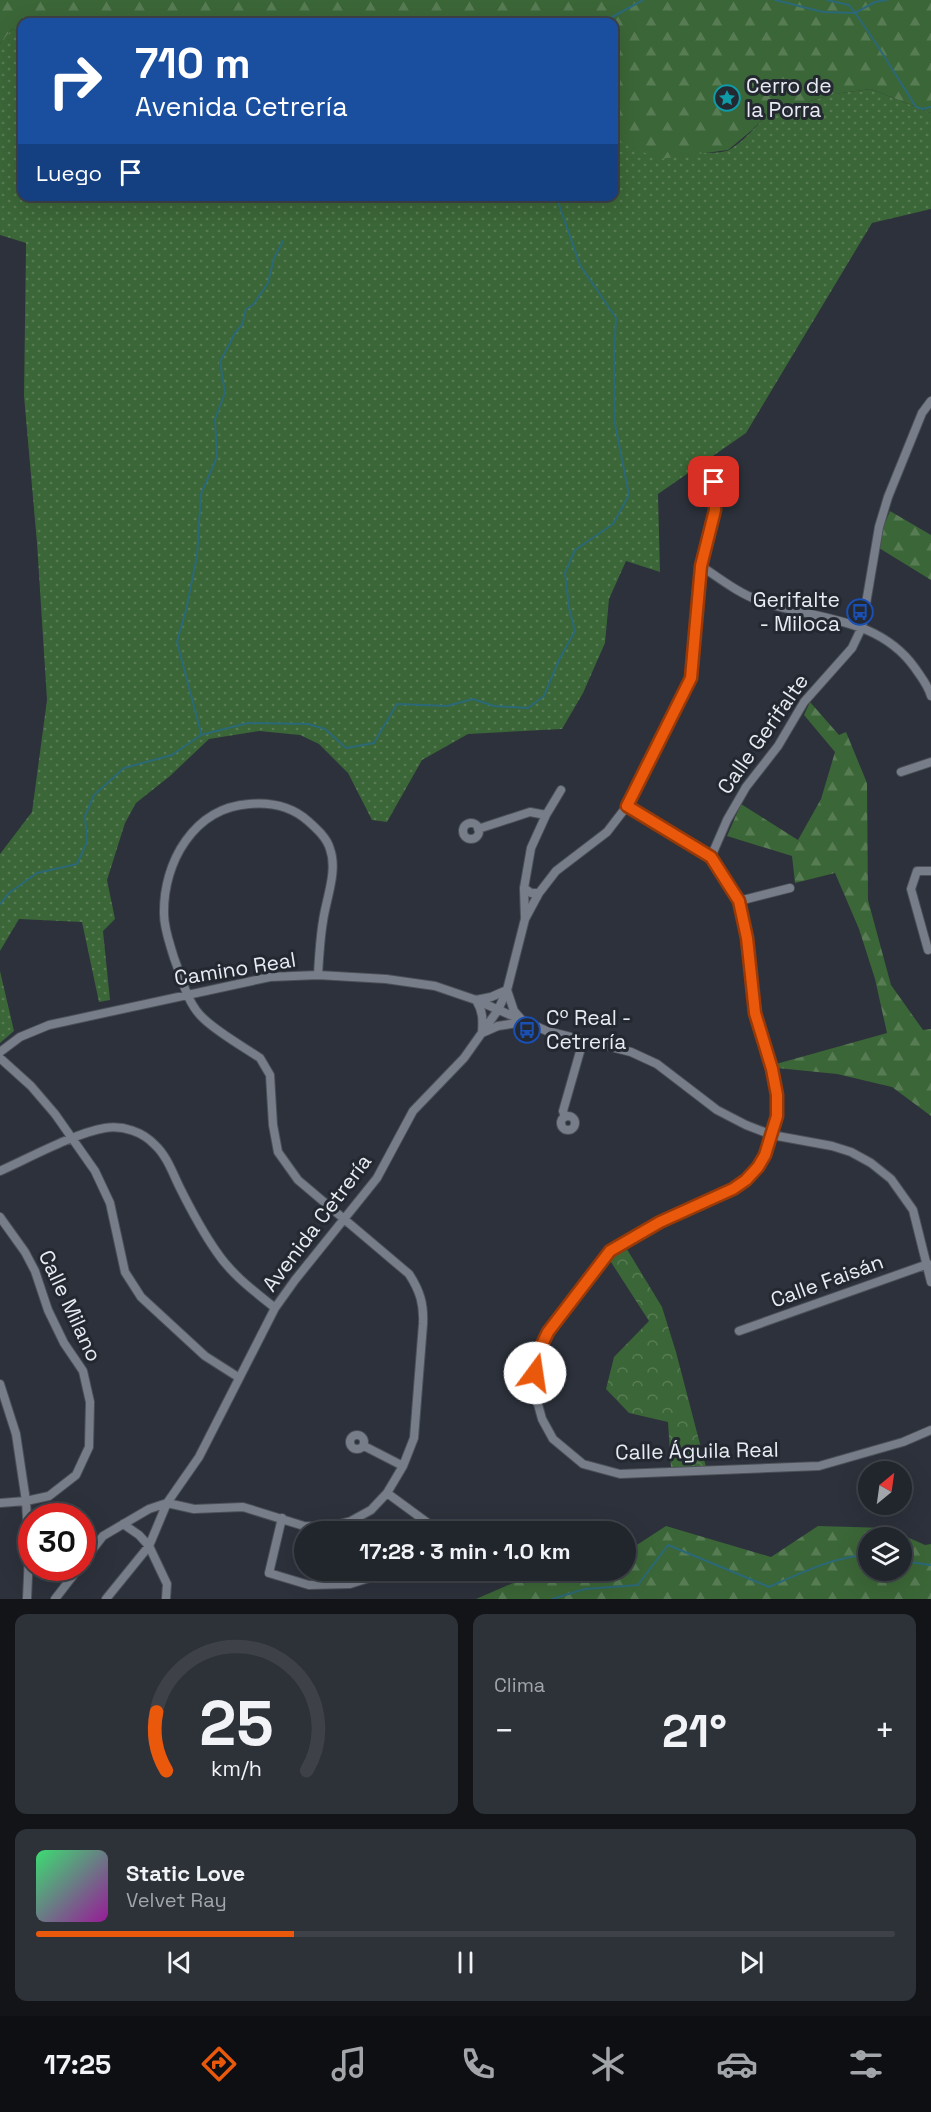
<!DOCTYPE html>
<html lang="es">
<head>
<meta charset="utf-8">
<style>
	body { margin:0; font-family:"Space Grotesk",sans-serif; background:#2d3138; color:#f1f3f6; height:100vh; display:flex; flex-direction:column; font-size:22px; white-space:nowrap }
	* { box-sizing:border-box; margin:0 }
	p { font-size:20px; color:#a2a5a9 }
	.icon { flex:none; width:33px; height:33px; fill:none; stroke:currentColor; stroke-width:2; stroke-linecap:round; stroke-linejoin:round }
	.map { position:relative; height:1599px; overflow:hidden }
	.panel { display:flex; flex-direction:column; gap:15px; padding:15px; background:#121418; flex:1 }
	.panel>* { flex:none }
	.banner { position:absolute; left:18px; top:18px; width:600px; height:183px; border-radius:12px; box-shadow:0 6px 24px #0002,0 0 0 2px #3e4248; background:#1a4fa0; color:#fff; overflow:hidden }
	.needle { width:39px; rotate:29deg }
	.fabs { position:absolute; left:858px; top:1461px; display:grid; gap:12px }
	.fabs a { display:grid; place-items:center; width:54px; height:54px; border-radius:50%; background:#21252c; box-shadow:0 6px 24px #0002,0 0 0 2px #3e4248; font-size:30px }
	.speed { position:absolute; left:18px; top:1503px; display:flex; gap:12px; font-size:30px; font-weight:700; text-align:center }
	.speed>* { display:grid; place-content:center; width:78px; height:78px; border-radius:50%; background:#21252c; box-shadow:0 6px 24px #0002,0 0 0 2px #3e4248; line-height:1 }
	.speed .limit { border:9px solid #d22; background:#fff; color:#111 }
	.pin { position:absolute; display:grid; place-items:center; width:51px; height:51px; color:#fff; margin:-26px; border-radius:12px; box-shadow:0 3px 9px #0006 }
	.me { position:absolute; width:66px; margin:-33px; rotate:14deg; stroke-linejoin:round; filter:drop-shadow(0 0 4px #0008) }
	.turn { display:flex; align-items:center; gap:21px; height:126px; padding:0 18px; font-size:27px }
	.turn .icon { width:78px; height:78px; stroke-width:2.5 }
	.turn b { display:block; font-size:42px; line-height:51px }
	.then { display:flex; align-items:center; height:57px; padding:0 18px; background:#0003; gap:12px; font-size:22px }
	.big { font-size:45px; font-weight:700; line-height:1.1 }
	.panel .tile { flex:1; display:flex; flex-direction:column; justify-content:center; gap:9px; min-width:0; padding:0 21px; border-radius:12px; background:#2d3138 }
	.panel .dial { align-items:center; gap:0 }
	.dial svg { height:156px; overflow:visible; fill:none; stroke:#3e4248; stroke-width:7; stroke-linecap:round; text-anchor:middle }
	.dial text { fill:#f1f3f6; stroke:none }
	.song { display:flex; align-items:center; gap:18px }
	.cover { width:72px; height:72px; border-radius:9px; background:linear-gradient(135deg,hsl(140 70% 55%),hsl(300 70% 35%)) }
	.played { height:6px; border-radius:3px; background:linear-gradient(90deg,#ea580c 30%,#3e4248 30%) }
	.keys { display:flex; justify-content:space-around; direction:ltr }
	.heat { display:flex; justify-content:space-between; align-items:center; font-size:33px; direction:ltr }
	.panel .tiles { flex:1; display:grid; gap:15px; grid-template-columns:1fr 1fr }
	.tile:last-child { grid-column:span 2 }
	.trip { position:absolute; left:294px; top:1521px; width:342px; height:60px; border-radius:30px; background:#21252c; box-shadow:0 6px 24px #0002,0 0 0 2px #3e4248; font-weight:700; line-height:60px; text-align:center }
	.tab-bar { display:flex; height:96px; justify-content:space-around; align-items:center; background:#0d0f12; color:#a2a5a9 }
	.tab-bar .icon { width:42px; height:42px }
	.tab-bar .on { color:#ea580c }
	.tab-bar b { font-size:27px; color:#f1f3f6 }
	.map>svg:first-child { display:block }
	.grass { fill:url(#grass-dots) }
	.forest { fill:url(#forest-firs); fill-rule:evenodd }
	.park { fill:url(#park-crowns) }
	.lines { fill:none; stroke-linecap:round; stroke-linejoin:round }
	.stream { stroke:#2b6878; stroke-width:2 }
	.minor-casing { stroke:#4c5058; stroke-width:10 }
	.minor { stroke:#787e89; stroke-width:8 }
	.route-casing { stroke:#983908; stroke-width:15 }
	.route { stroke:#ea580c; stroke-width:10 }
	.labels { text-anchor:middle; stroke-width:6; stroke-linejoin:round; paint-order:stroke }
	.poi-label { font-size:21px; fill:#e8ebf1; stroke:#232831; text-anchor:start }
	.street-label { font-size:21px; fill:#e8ebf1; stroke:#232831 }
</style>
</head>
<body>
<div class="map">
<svg width="931" height="1599" viewBox="0 0 931 1599">
	<defs>
		<pattern id="grass-dots" width="8" height="8" patternUnits="userSpaceOnUse" patternTransform="scale(1.5)"><rect width="8" height="8" fill="#3b6637"/><path d="M2 2h.1M6 6h.1" fill="none" stroke="#577c54" stroke-width="1.8" stroke-linecap="round"/></pattern>
		<pattern id="forest-firs" width="22" height="20" patternUnits="userSpaceOnUse" patternTransform="scale(1.5)"><rect width="22" height="20" fill="#3b6637"/><path d="M5 1l3.5 6h-7zM16 11l3.5 6h-7z" fill="#577c54"/></pattern>
		<pattern id="park-crowns" width="20" height="18" patternUnits="userSpaceOnUse" patternTransform="scale(1.5)"><rect width="20" height="18" fill="#3b6637"/><path d="M2 6a3 3 0 1 1 6 0M12 15a3 3 0 1 1 6 0" fill="none" stroke="#577c54"/></pattern>
	</defs>
	<rect width="100%" height="100%" fill="#2c313b"/>
	<!-- grass -->
	<path class="grass" d="M12 29 22 34V196H614V140C633 147 711 158 729 150 746 141 765 115 780 102H807L834 94 871 89 931 113V209L872 223 746 433 658 494 660 572 626 561 609 599 605 643 583 693 562 729 468 734 422 760 387 822 372 820 348 773 319 744 300 735 259 731 209 739 170 776 136 803 125 823 107 880 115 919 103 931 110 1000 99 1002 82 922 19 919 0 951V854L32 812 47 700 37 543 24 396 26 243 0 235V44Z
		M0 971 14 1031 0 1043Z"/>
	<!-- forest -->
	<path class="forest" d="M0 0H931V113L871 89 834 94 807 102H780L751 131 728 150 660 159 614 140V22H22V34L12 29 0 44Z
		M890 511 931 535V580L879 548 882 530Z
		M810 702 839 735 846 732 867 783 868 900 891 985 923 1030 931 1029V1116L892 1087 837 1074 777 1068 776 1064 887 1033 875 979 859 929 835 873 795 883 792 856 727 836 741 804 798 840 821 799 835 752 804 715Z
		M666 1526 771 1557 818 1526 887 1528 925 1545 931 1544V1599H476L541 1571H572L590 1575 597 1571 626 1570V1552ZM868 1538H902V1570H868Z"/>
	<!-- park -->
	<path class="park" d="M625 1246 662 1307 676 1352 706 1467 671 1468 668 1422 629 1413 606 1389 614 1357 649 1321 609 1259Z"/>
	<g class="lines">
		<!-- stream -->
		<path class="stream" d="M775 0 823 12 855 13 875 2 887 0
			M827 0 849 5C874 37 894 73 916 107L923 109 931 107
			M603 22 643 0
			M201 733 177 642 186 610 197 556 201 494 217 457 215 419 225 393 220 362 235 333 242 325 246 309 253 305 268 283 274 258 283 241
			M0 904 9 893 37 873 77 864 87 842 85 816 94 795 124 768 172 755 201 735 248 723 308 724 325 729 346 748 374 743 397 704 447 706 473 699 494 706 528 708 544 696 559 660 575 631 569 608 565 573 575 550 613 524 629 495 615 424 614 358 616 318 580 265 556 196
			M902 1561 931 1565
			M552 1599 585 1589 638 1585 668 1545 769 1587C794 1576 842 1553 868 1556"/>
		<!-- minor casing -->
		<g class="minor-casing">
			<path id="minor" d="M701 566C719 578 738 593 760 601 815 620 878 616 915 668 921 677 928 685 931 696
				M901 772 931 762
				M627 806 711 857 739 901 747 938 755 1013 772 1069 777 1094V1115L765 1155 758 1167 746 1180 733 1189 660 1222 610 1251 558 1317 547 1332 539 1351 535 1373 536 1397 542 1419 553 1439 583 1464 620 1474 819 1466 903 1442 931 1430
				M463 831a8 8 0 1 1 16 0a8 8 0 1 1-16 0Z
				M478 829 530 812 546 815
				M711 857 727 820 746 787 778 746 804 702 852 648 862 627 879 527 888 497 922 413 931 401
				M524 888 531 848 546 815 561 790
				M739 901 790 888
				M525 919 524 888 531 893H539
				M928 950 911 889 917 871H931
				M507 990 514 1011 521 1019
				M476 1000C483 1011 483 1020 482 1033L498 1026 523 1022
				M476 1000 491 997 507 990
				M0 1052 20 1037 49 1025 270 977 318 975 386 979 435 986 476 1000 547 1031 631 1052 657 1064 717 1110 746 1125 772 1135 832 1146 851 1152 871 1163 891 1179 913 1210 931 1282
				M0 1058 31 1086 55 1114 95 1171 110 1203 125 1272 141 1297 205 1356 238 1377
				M561 1123a7 7 0 1 1 14 0a7 7 0 1 1-14 0Z
				M565 1117 563 1111 583 1041
				M0 1171C29 1158 75 1133 105 1128 123 1125 143 1132 155 1145 167 1156 173 1174 180 1188 191 1210 202 1231 216 1251 231 1274 254 1291 275 1308
				M0 1217 25 1252 35 1271 48 1310 64 1343 83 1371 90 1402 89 1447 76 1475 49 1496 26 1501 0 1503
				M739 1331 928 1264
				M0 1384 16 1434 26 1501 29 1554 27 1599
				M350 1442a7 7 0 1 1 14 0a7 7 0 1 1-14 0Z
				M364 1446 403 1466
				M387 1493 436 1529 434 1532
				M167 1503 194 1509 243 1507 304 1526 328 1527 351 1521 371 1510 387 1493 403 1466 414 1438 423 1324C424 1304 420 1291 409 1274L298 1180 278 1152 273 1125 270 1075 260 1058C242 1046 219 1033 204 1019 187 1004 182 978 174 958 170 944 164 929 164 914 163 862 194 808 249 804 271 802 291 806 308 821 317 829 327 838 330 849 338 871 326 899 323 921 320 939 319 957 318 975
				M282 1518 269 1573 309 1585 350 1584 394 1570
				M123 1524 139 1535 149 1546 167 1584 166 1599
				M82 1563 103 1536 149 1509 167 1503
				M55 1599 79 1568
				M106 1599 149 1546 167 1503 199 1457 275 1308 295 1280 377 1178 413 1111 464 1058 498 1010 507 990 525 919 539 893 556 871 607 832 627 806 691 678 701 566 715 510 714 482 706 463"/>
		</g>
		<!-- minor -->
		<use href="#minor" class="minor"/>
	</g>
	<g class="lines">
		<!-- route casing -->
		<g class="route-casing">
			<path id="route" d="M535 1373 539 1351 548 1332 610 1251 660 1222 733 1189 746 1180 758 1167 765 1155 777 1116V1095L772 1069 755 1013 747 938 739 901 711 857 627 806 691 678 701 566 715 510 714 482"/>
		</g>
		<!-- route -->
		<use href="#route" class="route"/>
	</g>
	<!-- icons -->
	<defs>
		<g id="sight-ring" transform="scale(1.35)"><circle r="9.5" fill="#232831" stroke="#0f9aa8" stroke-width="1.5"/><path d="M0-6L1.8-2.2L6-1.7L2.9 1.2L3.7 5.4L0 3.3L-3.7 5.4L-2.9 1.2L-6-1.7L-1.8-2.2Z" fill="#0f9aa8"/></g>
		<g id="bus-ring" transform="scale(1.35)"><circle r="9.5" fill="#232831" stroke="#1a4fb4" stroke-width="1.5"/><path d="M-5-6H5V4H4V6H2V4H-2V6H-4V4H-5ZM-3.5-4V0h7V-4ZM-3.5 1.2v1.5H-2V1.2ZM2 1.2v1.5H3.5V1.2Z" fill="#1a4fb4"/></g>
	</defs>
	<g fill-rule="evenodd">
		<use href="#sight-ring" x="727" y="98"/>
		<use href="#bus-ring" x="860" y="612"/>
		<use href="#bus-ring" x="527" y="1030"/>
	</g>
	<g class="labels">
		<!-- poi labels -->
		<g class="poi-label">
			<text x="746" y="93">Cerro de<tspan x="746" dy="24">la Porra</tspan></text>
			<text x="840" y="607" text-anchor="end">Gerifalte<tspan x="840" dy="24">- Miloca</tspan></text>
			<text x="546" y="1025">Cº Real -<tspan x="546" dy="24">Cetrería</tspan></text>
		</g>
		<!-- street labels -->
		<g class="street-label">
			<text transform="translate(763 734) rotate(-55)" y="7">Calle Gerifalte</text>
			<text transform="translate(235 969) rotate(-9)" y="7">Camino Real</text>
			<text transform="translate(317 1223) rotate(-53)" y="7">Avenida Cetrería</text>
			<text transform="translate(827 1281) rotate(-20)" y="7">Calle Faisán</text>
			<text transform="translate(70 1306) rotate(65)" y="7">Calle Milano</text>
			<text transform="translate(697 1451) rotate(-1)" y="7">Calle Águila Real</text>
		</g>
	</g>
</svg>
<div class="fabs">
<a><svg class="needle" viewBox="-14 -14 28 28"><path d="M0-13l5 13h-10z" fill="#e53935"/><path d="M0 13l5-13h-10z" fill="#a2a5a9"/></svg></a>
<a><svg class="icon" aria-label="layers" viewBox="0 0 24 24"><path d="M12 4l9 5-9 5-9-5zM3 14l9 5 9-5"/></svg></a>
</div>
<div class="speed"><div class="limit">30</div></div>
<div class="pin" style="left:714px;top:482px;background:#d93025"><svg class="icon" aria-label="arrive" viewBox="0 0 24 24"><path d="M6 21V4h12l-3 4 3 4H6"/></svg></div>
<svg class="me" style="left:535px;top:1373px" viewBox="-20 -20 40 40"><circle r="19" fill="#fff"/><path d="M0-13L10 11 0 6-10 11z" fill="#ea580c"/></svg>
<div class="trip">17:28 · 3 min · 1.0 km</div>
<div class="banner">
<div class="turn"><svg class="icon" aria-label="right" viewBox="0 0 24 24"><path d="M7 20v-9h11M14 6l5 5-5 5"/></svg><div><b>710 m</b>Avenida Cetrería</div></div>
<div class="then">Luego<svg class="icon" aria-label="arrive" viewBox="0 0 24 24"><path d="M6 21V4h12l-3 4 3 4H6"/></svg></div>
</div>
</div>
<section class="panel">
<div class="tiles">
<div class="tile dial"><svg viewBox="0 0 100 80">
<path d="M14 69A42 42 0 1 1 86 69"/>
<path d="M14 69A42 42 0 0 1 9 39" stroke="#ea580c"/>
<text x="50" y="56" font-size="32" font-weight="700">25</text>
<text x="50" y="72" font-size="11">km/h</text>
</svg></div>
<div class="tile"><p>Clima</p>
<div class="heat"><a>−</a><b class="big">21°</b><a>+</a></div>
</div>
<div class="tile">
<div class="song"><i class="cover"></i><div><b>Static Love</b><p>Velvet Ray</p></div></div>
<div class="played"></div>
<div class="keys"><svg class="icon" aria-label="previous" viewBox="0 0 24 24"><path d="M18 5L8 12l10 7zM5 5v14"/></svg><svg class="icon" aria-label="pause" viewBox="0 0 24 24"><path d="M8 5v14M16 5v14"/></svg><svg class="icon" aria-label="next" viewBox="0 0 24 24"><path d="M6 5l10 7-10 7zM19 5v14"/></svg></div>
</div>
</div>
</section>
<nav class="tab-bar">
<b>17:25</b>
<svg class="icon on" aria-label="directions" viewBox="0 0 24 24"><path d="M12 3l9 9-9 9-9-9zM9 14v-3h6M13 9l2 2-2 2"/></svg>
<svg class="icon" aria-label="music" viewBox="0 0 24 24"><path d="M9 18V5l10-2v13"/><circle cx="6" cy="18" r="3"/><circle cx="16" cy="16" r="3"/></svg>
<svg class="icon" aria-label="phone" viewBox="0 0 24 24"><path d="M5 4h4l2 5-3 2q2 4 5 5l2-3 5 2v4C11 20 4 13 5 4z"/></svg>
<svg class="icon" aria-label="climate" viewBox="0 0 24 24"><path d="M12 3v18M4 7l16 10M4 17L20 7"/></svg>
<svg class="icon" aria-label="car" viewBox="0 0 24 24"><path d="M5 17H2v-5l4-1 3-4h7l3 4 3 1v5h-3M9 17h6M6 11h13"/><circle cx="7" cy="17" r="2"/><circle cx="17" cy="17" r="2"/></svg>
<svg class="icon" aria-label="filters" viewBox="0 0 24 24"><path d="M4 7h16M4 17h16"/><circle cx="9" cy="7" r="2"/><circle cx="15" cy="17" r="2"/></svg>
</nav>
</body>
</html>
